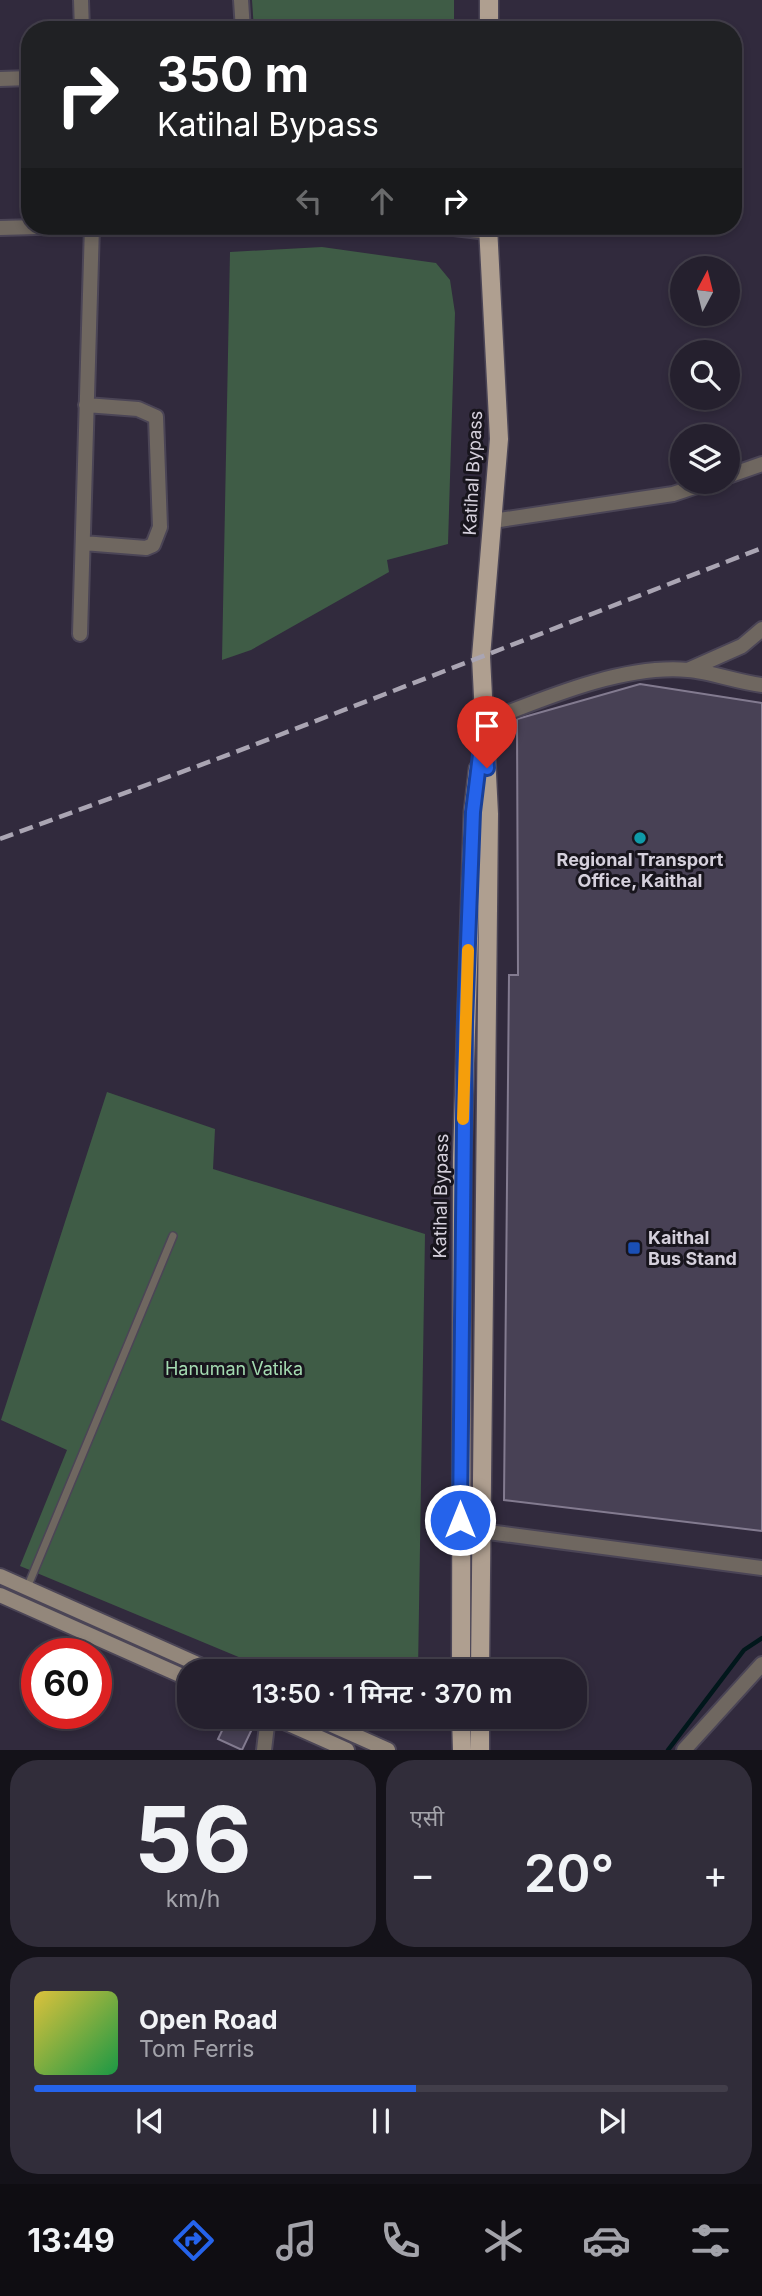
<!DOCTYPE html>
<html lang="hi">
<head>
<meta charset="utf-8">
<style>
	body { margin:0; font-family:Inter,"Noto Sans Devanagari",sans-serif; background:#312d3a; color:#f1f3f6; height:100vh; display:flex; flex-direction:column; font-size:26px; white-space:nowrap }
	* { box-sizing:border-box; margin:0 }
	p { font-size:23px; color:#a3a3aa }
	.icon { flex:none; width:38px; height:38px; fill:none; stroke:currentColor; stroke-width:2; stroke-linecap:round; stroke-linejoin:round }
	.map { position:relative; height:1750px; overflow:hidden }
	.drawer { display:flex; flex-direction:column; gap:10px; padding:10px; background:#141219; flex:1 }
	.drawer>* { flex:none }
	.banner { position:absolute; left:21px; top:21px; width:721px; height:214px; border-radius:28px; box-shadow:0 4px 10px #0003,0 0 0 2px #423e4a; background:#202124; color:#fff; overflow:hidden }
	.needle { width:46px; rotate:7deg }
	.tools { position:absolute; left:670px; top:256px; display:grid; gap:14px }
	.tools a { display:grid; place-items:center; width:70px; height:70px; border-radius:50%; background:#25202e; box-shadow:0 4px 10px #0003,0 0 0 2px #423e4a; font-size:35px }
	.speed { position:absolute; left:21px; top:1638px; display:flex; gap:14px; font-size:35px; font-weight:700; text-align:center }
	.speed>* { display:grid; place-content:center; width:91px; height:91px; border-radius:50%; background:#25202e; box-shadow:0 4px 10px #0003,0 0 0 2px #423e4a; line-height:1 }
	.speed .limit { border:10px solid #d22; background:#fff; color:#111 }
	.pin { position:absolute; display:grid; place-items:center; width:60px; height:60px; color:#fff; margin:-72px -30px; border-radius:50% 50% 50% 0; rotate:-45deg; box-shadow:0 0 7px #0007 }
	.pin .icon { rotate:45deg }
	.me { position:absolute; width:77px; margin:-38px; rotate:0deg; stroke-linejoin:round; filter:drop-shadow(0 0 5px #0008) }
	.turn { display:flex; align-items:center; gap:24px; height:147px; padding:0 21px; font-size:32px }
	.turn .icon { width:91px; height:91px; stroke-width:2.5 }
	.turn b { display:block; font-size:49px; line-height:60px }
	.lanes { display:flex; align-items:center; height:66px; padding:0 21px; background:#0003; justify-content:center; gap:35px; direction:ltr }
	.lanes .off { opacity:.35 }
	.big { font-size:52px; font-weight:600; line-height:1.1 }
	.drawer .widget { flex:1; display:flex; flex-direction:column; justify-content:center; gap:10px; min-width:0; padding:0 24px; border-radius:28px; background:#312d3a }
	.drawer .dial { align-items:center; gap:0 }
	.dial b { font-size:91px; line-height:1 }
	.song { display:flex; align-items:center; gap:21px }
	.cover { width:84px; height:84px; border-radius:10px; background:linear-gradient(135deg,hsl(50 70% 55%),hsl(140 70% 35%)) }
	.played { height:7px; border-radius:4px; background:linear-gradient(90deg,#2563eb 55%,#423e4a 55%) }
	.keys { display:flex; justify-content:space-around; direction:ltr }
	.heat { display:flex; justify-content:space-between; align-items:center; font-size:38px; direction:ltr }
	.drawer .tiles { flex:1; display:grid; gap:10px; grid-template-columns:1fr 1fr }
	.widget:last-child { grid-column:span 2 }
	.trip { position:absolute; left:177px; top:1659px; width:410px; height:70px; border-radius:28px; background:#25202e; box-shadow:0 4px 10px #0003,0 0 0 2px #423e4a; font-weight:600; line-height:70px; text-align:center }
	.menu { display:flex; height:112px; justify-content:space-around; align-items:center; background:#0f0d12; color:#a3a3aa }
	.menu .icon { width:49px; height:49px }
	.menu .current { color:#2563eb }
	.menu b { font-size:32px; color:#f1f3f6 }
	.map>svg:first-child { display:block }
	.green { fill:#3f5c46 }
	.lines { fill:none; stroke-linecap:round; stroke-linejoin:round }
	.stream { stroke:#01171b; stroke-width:4.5 }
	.building { fill:#484155; stroke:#837b90; stroke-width:2 }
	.service-casing { stroke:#4b4556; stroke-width:10 }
	.minor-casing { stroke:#4b4556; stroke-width:18 }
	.secondary-casing { stroke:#4b4556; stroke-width:18 }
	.primary-casing { stroke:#4b4556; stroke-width:21 }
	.service { stroke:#6f6760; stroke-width:7 }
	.minor { stroke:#6f6760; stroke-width:14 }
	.secondary { stroke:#93877b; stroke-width:14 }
	.primary { stroke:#af9f90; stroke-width:18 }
	.rail { stroke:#aaa5b3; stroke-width:4.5; stroke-dasharray:14 7; stroke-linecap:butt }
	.route-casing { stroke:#184099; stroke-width:18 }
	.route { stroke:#2563eb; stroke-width:12 }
	.slow { stroke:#f59e0b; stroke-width:12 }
	.culture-dot { fill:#0f9aa8; stroke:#18151d; stroke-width:2.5 }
	.transit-dot { fill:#1a4fb4; stroke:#18151d; stroke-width:2.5 }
	.labels { text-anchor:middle; stroke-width:6; stroke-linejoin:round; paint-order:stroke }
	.street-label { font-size:18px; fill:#d5d0dc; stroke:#18151d }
	.poi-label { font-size:18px; font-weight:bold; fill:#d5d0dc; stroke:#18151d }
	.park-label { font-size:18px; fill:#a4dbb1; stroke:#18151d }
</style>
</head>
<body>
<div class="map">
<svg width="762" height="1750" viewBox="0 0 762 1750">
	<rect width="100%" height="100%" fill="#312a3d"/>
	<!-- green -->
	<path class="green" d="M252 0H454V30H254Z
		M322 247 436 263 450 280 455 313 448 544 387 560 389 572 251 650 222 660 230 252Z
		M107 1092 215 1129 213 1169 425 1234 418 1671H272L20 1566 67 1450 1 1420Z"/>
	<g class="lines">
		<!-- stream -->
		<path class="stream" d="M668 1750 744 1650 762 1638"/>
	</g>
	<!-- building -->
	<path class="building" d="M640 684 762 703V1531L504 1500 509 975H518L517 719Z
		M228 1718 252 1729 242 1750 218 1739Z"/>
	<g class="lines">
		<!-- service casing -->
		<g class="service-casing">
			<path id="service" d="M27 1588 173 1236"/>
		</g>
		<!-- minor casing -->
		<g class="minor-casing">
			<path id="minor" d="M81 0 82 30
				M241 0 243 30
				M0 79 30 78
				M437 226 488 232
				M0 228 73 226
				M728 476 762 464
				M493 521 673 494 712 481
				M83 543 146 548 153 545 160 527 156 417 138 409 86 405
				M80 634 92 226
				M688 670 742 646 762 629
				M484 722C543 699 623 664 688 670 712 672 737 682 762 685
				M481 1531 762 1568
				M264 1750 268 1717
				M684 1750 762 1664"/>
		</g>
		<!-- secondary casing -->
		<g class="secondary-casing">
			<path id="secondary" d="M0 1576 213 1671
				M0 1595 189 1679
				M273 1717 347 1750
				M314 1717 388 1750"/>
		</g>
		<!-- primary casing -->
		<g class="primary-casing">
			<path id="primary" d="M489 30V0
				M461 1671 462 1158 473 812 478 769
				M480 1671 489 814 481 657 499 439 488 226
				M461 1717 462 1750
				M480 1750V1717"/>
		</g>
		<!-- service -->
		<use href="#service" class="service"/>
		<!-- minor -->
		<use href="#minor" class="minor"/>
		<!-- secondary -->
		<use href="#secondary" class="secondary"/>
		<!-- primary -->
		<use href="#primary" class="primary"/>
		<!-- rail -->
		<path class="rail" d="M0 839 233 753 762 548"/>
	</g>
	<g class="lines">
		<!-- route casing -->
		<g class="route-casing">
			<path id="route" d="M460 1520 465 1022 473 812 484 722 487 768"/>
		</g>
		<!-- route -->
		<use href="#route" class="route"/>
		<!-- slow -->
		<path class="slow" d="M463 1119 468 950"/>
	</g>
	<!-- markers -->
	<circle class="culture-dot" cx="640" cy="838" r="7"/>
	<rect class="transit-dot" x="627" y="1241" width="14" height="14" rx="3.5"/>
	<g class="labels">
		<!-- street labels -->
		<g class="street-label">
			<text transform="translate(473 473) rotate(-87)" y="6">Katihal Bypass</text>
			<text transform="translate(441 1196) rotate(-89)" y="6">Katihal Bypass</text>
		</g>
		<!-- poi labels -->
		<g class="poi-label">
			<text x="640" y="866">Regional Transport<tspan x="640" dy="21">Office, Kaithal</tspan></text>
			<text x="648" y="1244" text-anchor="start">Kaithal<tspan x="648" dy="21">Bus Stand</tspan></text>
		</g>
		<!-- park labels -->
		<g class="park-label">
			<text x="234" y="1375">Hanuman Vatika</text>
		</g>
	</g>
</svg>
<div class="tools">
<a><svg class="needle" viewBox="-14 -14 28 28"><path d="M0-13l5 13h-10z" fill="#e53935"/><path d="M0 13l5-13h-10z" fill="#a3a3aa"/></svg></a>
<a><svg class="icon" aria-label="search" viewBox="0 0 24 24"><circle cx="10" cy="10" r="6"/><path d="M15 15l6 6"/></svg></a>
<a><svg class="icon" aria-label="layers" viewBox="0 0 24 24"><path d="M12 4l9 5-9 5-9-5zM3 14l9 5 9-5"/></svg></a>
</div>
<div class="speed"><div class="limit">60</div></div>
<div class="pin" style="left:487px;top:768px;background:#d93025"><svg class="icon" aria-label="arrive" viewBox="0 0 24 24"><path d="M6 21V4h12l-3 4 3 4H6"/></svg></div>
<svg class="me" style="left:460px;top:1520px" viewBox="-20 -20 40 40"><circle r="17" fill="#2563eb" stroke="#fff" stroke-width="3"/><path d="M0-11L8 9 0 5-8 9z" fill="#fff"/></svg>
<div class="trip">13:50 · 1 मिनट · 370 m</div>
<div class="banner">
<div class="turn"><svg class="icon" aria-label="right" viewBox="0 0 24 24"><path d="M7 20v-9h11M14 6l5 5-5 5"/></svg><div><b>350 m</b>Katihal Bypass</div></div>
<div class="lanes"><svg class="icon off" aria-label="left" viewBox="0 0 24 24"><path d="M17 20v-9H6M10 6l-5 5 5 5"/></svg><svg class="icon off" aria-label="ahead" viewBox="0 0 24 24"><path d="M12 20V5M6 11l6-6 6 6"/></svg><svg class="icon" aria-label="right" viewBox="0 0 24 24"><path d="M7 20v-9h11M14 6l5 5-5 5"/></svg></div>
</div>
</div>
<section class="drawer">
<div class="tiles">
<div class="widget dial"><b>56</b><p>km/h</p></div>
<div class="widget"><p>एसी</p>
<div class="heat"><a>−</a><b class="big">20°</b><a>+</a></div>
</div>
<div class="widget">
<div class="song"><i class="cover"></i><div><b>Open Road</b><p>Tom Ferris</p></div></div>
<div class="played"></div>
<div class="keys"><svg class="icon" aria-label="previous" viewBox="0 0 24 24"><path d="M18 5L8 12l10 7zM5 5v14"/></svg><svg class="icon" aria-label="pause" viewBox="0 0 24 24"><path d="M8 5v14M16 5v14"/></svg><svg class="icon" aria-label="next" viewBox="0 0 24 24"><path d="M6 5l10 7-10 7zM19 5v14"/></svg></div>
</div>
</div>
</section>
<nav class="menu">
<b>13:49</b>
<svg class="icon current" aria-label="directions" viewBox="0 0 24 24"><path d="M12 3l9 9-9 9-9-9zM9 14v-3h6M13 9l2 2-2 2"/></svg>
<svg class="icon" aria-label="music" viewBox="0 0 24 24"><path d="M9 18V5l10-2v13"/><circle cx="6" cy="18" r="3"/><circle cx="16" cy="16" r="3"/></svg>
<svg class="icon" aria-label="phone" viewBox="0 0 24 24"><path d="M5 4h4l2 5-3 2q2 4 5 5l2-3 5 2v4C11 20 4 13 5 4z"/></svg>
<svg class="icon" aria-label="climate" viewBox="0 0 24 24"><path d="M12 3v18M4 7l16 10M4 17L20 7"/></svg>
<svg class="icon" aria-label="car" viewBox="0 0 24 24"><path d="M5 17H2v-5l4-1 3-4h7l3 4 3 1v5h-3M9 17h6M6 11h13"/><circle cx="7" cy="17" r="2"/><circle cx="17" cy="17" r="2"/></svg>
<svg class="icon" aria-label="filters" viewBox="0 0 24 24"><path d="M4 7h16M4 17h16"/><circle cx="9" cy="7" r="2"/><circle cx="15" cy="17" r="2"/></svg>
</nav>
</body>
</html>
